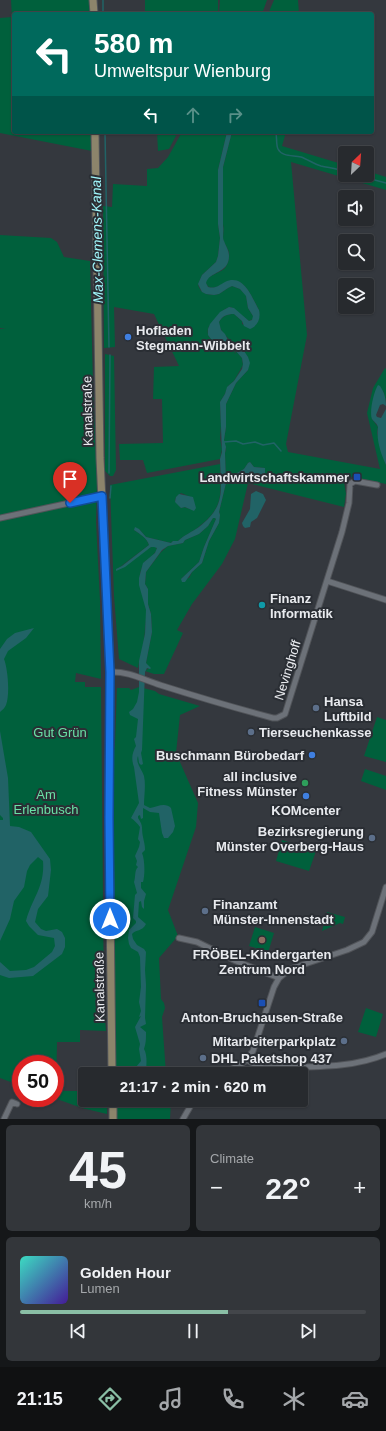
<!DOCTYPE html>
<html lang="en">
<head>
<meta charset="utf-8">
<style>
	body { margin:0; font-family:Arial,sans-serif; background:#33363a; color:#f1f3f6; height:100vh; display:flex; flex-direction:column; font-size:15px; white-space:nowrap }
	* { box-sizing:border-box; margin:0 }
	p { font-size:13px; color:#a4a7aa }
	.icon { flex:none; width:22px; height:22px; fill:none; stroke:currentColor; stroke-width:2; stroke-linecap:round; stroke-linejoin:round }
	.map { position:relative; height:1119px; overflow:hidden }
	.drawer { display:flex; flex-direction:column; gap:6px; padding:6px; background:#151719; flex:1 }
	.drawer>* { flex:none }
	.banner { position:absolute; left:12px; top:12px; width:362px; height:122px; border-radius:4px; box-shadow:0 1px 3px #0004,0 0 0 1px #43464a; background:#00695c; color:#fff; overflow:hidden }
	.needle { width:26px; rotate:25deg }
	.fabs { position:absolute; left:338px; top:146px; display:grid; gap:8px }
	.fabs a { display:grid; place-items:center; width:36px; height:36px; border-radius:4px; background:#272a2e; box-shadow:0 1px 3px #0004,0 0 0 1px #43464a; font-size:20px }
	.speed { position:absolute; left:12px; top:1055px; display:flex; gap:8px; font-size:20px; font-weight:700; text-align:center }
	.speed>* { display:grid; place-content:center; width:52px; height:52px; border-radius:50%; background:#272a2e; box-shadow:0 1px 3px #0004,0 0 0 1px #43464a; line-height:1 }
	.speed .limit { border:6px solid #d22; background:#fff; color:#111 }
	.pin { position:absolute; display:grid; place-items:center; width:34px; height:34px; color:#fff; margin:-41px -17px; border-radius:50% 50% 50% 0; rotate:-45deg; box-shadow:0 0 4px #0007 }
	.pin .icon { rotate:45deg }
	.me { position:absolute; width:44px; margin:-22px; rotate:0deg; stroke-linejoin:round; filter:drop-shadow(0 0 3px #0008) }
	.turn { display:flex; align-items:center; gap:14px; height:84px; padding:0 16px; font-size:18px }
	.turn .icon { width:52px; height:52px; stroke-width:2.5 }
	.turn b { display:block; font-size:28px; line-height:34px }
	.lanes { display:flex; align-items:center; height:38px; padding:0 16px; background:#0003; justify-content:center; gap:20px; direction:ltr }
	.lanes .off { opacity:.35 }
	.big { font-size:30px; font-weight:800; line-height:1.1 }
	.drawer .card { flex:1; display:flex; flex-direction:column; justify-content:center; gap:6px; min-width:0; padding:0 14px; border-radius:6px; background:#33363a }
	.drawer .dial { align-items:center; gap:0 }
	.dial b { font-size:52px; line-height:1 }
	.song { display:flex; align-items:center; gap:12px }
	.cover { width:48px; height:48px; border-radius:6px; background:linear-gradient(135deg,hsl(170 70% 55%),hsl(260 70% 35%)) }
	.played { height:4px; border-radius:2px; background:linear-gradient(90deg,#8abfa5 60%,#43464a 60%) }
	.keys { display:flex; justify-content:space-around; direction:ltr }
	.heat { display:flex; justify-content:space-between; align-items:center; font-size:22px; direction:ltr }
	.drawer .tiles { flex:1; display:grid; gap:6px; grid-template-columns:1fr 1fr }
	.card:last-child { grid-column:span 2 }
	.trip { position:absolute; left:78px; top:1067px; width:230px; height:40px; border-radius:4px; background:#272a2e; box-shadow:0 1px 3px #0004,0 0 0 1px #43464a; font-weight:800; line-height:40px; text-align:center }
	.dock { display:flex; height:64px; justify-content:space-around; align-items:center; background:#101112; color:#a4a7aa }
	.dock .icon { width:28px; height:28px }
	.dock .selected { color:#8abfa5 }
	.dock b { font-size:18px; color:#f1f3f6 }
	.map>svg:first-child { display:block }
	.green { fill:#00603c; fill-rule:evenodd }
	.water { fill:#216366 }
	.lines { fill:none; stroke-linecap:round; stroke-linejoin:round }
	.stream { stroke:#216366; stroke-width:1.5 }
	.minor-casing { stroke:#515459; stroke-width:7 }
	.secondary-casing { stroke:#515459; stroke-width:9 }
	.minor { stroke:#6c7178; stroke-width:5 }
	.secondary { stroke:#8c846b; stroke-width:7 }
	.route-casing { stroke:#114b97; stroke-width:10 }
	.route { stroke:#1a73e8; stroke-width:7 }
	.shop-dot { fill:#3f7fe0; stroke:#2a2e34; stroke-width:1.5 }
	.transit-dot { fill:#1a4fb4; stroke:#2a2e34; stroke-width:1.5 }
	.culture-dot { fill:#0f9aa8; stroke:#2a2e34; stroke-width:1.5 }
	.service-dot { fill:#5c6f8a; stroke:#2a2e34; stroke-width:1.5 }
	.leisure-dot { fill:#2e9e5b; stroke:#2a2e34; stroke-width:1.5 }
	.education-dot { fill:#8d6e63; stroke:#2a2e34; stroke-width:1.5 }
	.labels { text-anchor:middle; stroke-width:4; stroke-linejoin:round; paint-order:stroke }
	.poi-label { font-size:13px; font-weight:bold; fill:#e8eaee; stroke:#2a2e34; text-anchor:start }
	.street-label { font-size:13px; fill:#e8eaee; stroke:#2a2e34 }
	.park-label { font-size:13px; fill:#6ae1a6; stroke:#2a2e34 }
	.water-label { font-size:14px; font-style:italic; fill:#a0f6fb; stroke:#2a2e34 }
</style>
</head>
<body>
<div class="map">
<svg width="386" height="1119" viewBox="0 0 386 1119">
	<rect width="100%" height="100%" fill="#34383e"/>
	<!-- green -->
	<path class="green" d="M11 0H90V14H14V132H92V151L0 133V18L12 17Z
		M145 0H218V14H145Z
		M220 0H267L262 14H219Z
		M274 0H298L299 14H268Z
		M157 132H178L169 149 158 151Z
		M182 132H227L218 170V224L220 238 218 256 216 262 202 275 198 285 201 291 206 294 214 295 219 294 228 288 232 286 240 289 246 295 248 308 253 316V319L249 321 231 307C223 309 221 312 216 318 211 324 205 328 209 337 217 343 225 344 234 349L235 354 236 351 242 358 243 365 234 381 228 386 225 394 220 402 221 426 220 438 222 449 220 459 147 473 143 460H120L119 444 163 443 162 399H153L154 367 179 366 154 314 114 307 115 347 104 348 103 206 112 207 113 184 147 186V169L158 168 168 157Z
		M232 132H286L282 146 345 165V175H367V171L386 177V190L291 162 307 335 286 444 288 452 380 469 367 413 373 388 385 368 386 369V401L383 391 372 419 378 427 377 433 386 465V484L354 477 343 476 346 494 344 507 248 483 235 539 222 564 192 604 177 630 183 633 164 674H154L145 671 149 668 146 663 152 632 151 614 148 604V589L145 584 146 572 161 552 168 546 183 543 185 540 199 534 208 526 213 518H215L216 519 204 547 199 562 181 579 189 578 192 572 202 563 209 541 219 523 220 514 219 512 226 483 225 453 226 449 224 440 226 427V404L236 383 248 370V357C240 345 219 336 219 322 222 316 228 314 234 314L242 321V324L252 328C258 324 260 318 259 310 250 294 243 271 221 285 217 287 210 290 207 285 201 277 221 273 225 268 229 262 231 254 227 248 226 245 224 243 223 239 223 234 224 230 223 224V167ZM250 462 254 467 265 468V474L262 478 257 476 237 473 244 469 248 463Z
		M0 235 51 238 57 242 64 257 90 261 93 386 97 482 96 522 100 601 101 679 76 673 75 682H85V687H101L104 1007 106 1031 80 1030V1042H57L56 1091H85V1100H107V1114L82 1108 54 1098H55V1064H21V1086L0 1078V329H6L0 328Z
		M105 354 114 356 116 470 113 476H110L105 471Z
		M220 464C221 497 224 508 196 529 190 533 183 536 178 541H173L171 543 146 537 139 529 134 530C140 534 147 538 149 545L116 570 151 547H156L157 550 149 560 145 561C134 581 143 589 146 609 147 615 146 622 145 628 145 642 140 655 138 668L119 659 114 596 110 485ZM181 493 193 498 194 507 190 509 184 507 181 508 175 501 176 497Z
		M139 687 155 691 159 694 200 706 180 715 176 753 198 803 196 827 168 910 178 936 159 958 161 999 164 1003 165 1008 162 1017 166 1074H115L111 834 112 770 115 744 117 688H129L131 690Z
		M377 717 386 720V762L364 756Z
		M365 769 386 776V790L361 781Z
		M282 840 316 851 309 871 276 861Z
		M327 912 345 917 343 924 340 923 322 931Z
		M255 927 274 933 267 956 255 952 256 948 249 946Z
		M366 1008 383 1014 376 1037 358 1032Z
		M115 1100H171L170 1119H116Z"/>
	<!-- water -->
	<path class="water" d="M227 132H232L223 167V226C224 231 222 237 224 241 226 247 229 250 229 256 229 274 209 271 206 283L208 287C216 289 219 285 225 282 244 273 252 298 259 310 261 318 258 326 250 329L244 326 242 321 234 314C227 314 222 316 219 322L221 330 225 334 228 340 244 351 248 357 250 363 248 370 236 383 226 404V427L224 440 226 447 225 453 226 483 219 512 220 515 219 523 209 541 202 563 192 572 185 582H182L181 579 199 562 204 547 216 519 215 518H213L208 526 199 534 185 540 183 543 168 546 162 550 146 572 145 584 148 589V604L151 614 152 632 146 663 151 668 150 669 147 668 145 672 142 750 141 753 143 764 141 765 139 763 138 756C135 763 142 769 144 776 146 785 144 796 144 805L150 808C157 807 165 802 171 808L175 826 173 832 168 838H164L162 833 159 813 150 812 143 808V818L141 819 140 815 138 816V818C144 827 141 827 143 837 144 842 145 845 145 850L142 853C145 860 145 875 143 882H141V888L146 894 144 901V909L142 907 141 901 139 902 138 917 146 924C142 932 136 929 132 934L133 939 137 945 144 949 146 952 145 970 146 985 145 1018 146 1024 140 1027 146 1032C146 1039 146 1043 144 1049 148 1056 146 1067 146 1074H142L143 1067 141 1066 139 1068 138 1074H136V1067L141 1061 139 1049 140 1044 135 1027 141 1016 139 1017 141 1011 139 1002 141 987 140 957 138 952 131 948 129 944 128 938 129 930 136 923V921L133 918 135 895 137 893 134 882C136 877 134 871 138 867L136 865 137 861 135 856 139 847 140 842 138 839 140 827C137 823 135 821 131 818L139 803 134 767C131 759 132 753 136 746L134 739 136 737 138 719 130 715 129 712 133 709 137 702 139 692V661L145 634 146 610 139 585V578L143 563 155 553 157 548 154 547H151L125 567 116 571V569L122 566 149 545C147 538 140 534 134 530L135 527 139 529 146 537 171 543 173 541H178C184 535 192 532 199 527 226 506 221 491 220 459L222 452 220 402 225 394 227 387 234 381 242 369 243 364 242 358 234 349 226 344H220L211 339 208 335V329L210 324 220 312 229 307 234 308 249 321 252 320 253 316 248 308 246 296 240 289 232 286 228 288 219 294 214 295 206 294 202 292 198 284 202 275 216 262 218 256 220 238 218 224V170Z
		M378 385 380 386C384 392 386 398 386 406L383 404 380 405 376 415 377 417 381 418 386 409V465C381 454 376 440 378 427 377 423 374 422 372 419 369 412 374 391 378 385Z
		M250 462 254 467 265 468V477L262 478C255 474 246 474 238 475L237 473 244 469 248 463Z
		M256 491 263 494 266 500 257 518 251 522 250 527 245 528 243 526 242 523 250 509 251 494Z
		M179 494 193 497 196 508 194 511 185 507 181 508 175 502 176 497Z
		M34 628 26 638 8 651 4 659C8 669 10 695 6 705 5 708 2 710 0 712V649L7 639 15 633Z
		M0 731 8 778 10 826 19 827 31 832 50 859 51 870 48 896 38 909 35 922 41 929 46 931 57 929 62 932 65 938V947L62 954 33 976 9 978 0 975V962L10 971 26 970 34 967 52 952 55 946 54 938 38 935 29 926 26 921C32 898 45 887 43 861L38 857 30 865 27 871 24 887 14 901 10 919 0 941V820H3V818L0 815Z"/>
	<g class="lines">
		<!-- stream -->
		<path class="stream" d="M103 0V14
			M105 132 109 347
			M274 132 276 133C277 138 276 145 278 149 282 157 293 155 301 157 307 159 314 164 321 166 329 168 337 168 345 172
			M356 175 359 179 368 181 371 179 386 183
			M224 442 236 441 243 444 255 442 263 445 274 443 281 451
			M109 473 110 355
			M110 498 111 486"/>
		<!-- minor casing -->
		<g class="minor-casing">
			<path id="minor" d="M0 518 102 496
				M327 581 386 600
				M110 672C128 671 144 680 160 685 198 697 235 708 273 718H277L285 714 342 532 349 503 350 484 355 481 377 485
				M179 938 197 942 236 961 279 978
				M247 1060 258 1066 264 1068C304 1066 349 1070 386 1054
				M223 1074 244 1062 253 1051 274 987 279 978 290 969 347 950 364 942 372 932 386 887
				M4 1119 12 1102 17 1104
				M183 1119 194 1100"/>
		</g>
		<!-- secondary casing -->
		<g class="secondary-casing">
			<path id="secondary" d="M93 0 94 14
				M95 132 100 458 110 672 109 818 112 1074
				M113 1100V1119"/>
		</g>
		<!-- minor -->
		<use href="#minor" class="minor"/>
		<!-- secondary -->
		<use href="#secondary" class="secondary"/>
	</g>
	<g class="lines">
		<!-- route casing -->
		<g class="route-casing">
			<path id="route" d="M70 503 102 496 110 672 109 818 110 919"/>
		</g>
		<!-- route -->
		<use href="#route" class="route"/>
	</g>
	<!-- markers -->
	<g class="shop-dot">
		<circle cx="128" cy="337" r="4"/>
		<circle cx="312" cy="755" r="4"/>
		<circle cx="306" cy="796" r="4"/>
	</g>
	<g class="transit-dot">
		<rect x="353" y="473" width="8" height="8" rx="2"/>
		<rect x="258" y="999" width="8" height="8" rx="2"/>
	</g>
	<circle class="culture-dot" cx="262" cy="605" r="4"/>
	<g class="service-dot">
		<circle cx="316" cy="708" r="4"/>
		<circle cx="251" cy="732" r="4"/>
		<circle cx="372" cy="838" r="4"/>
		<circle cx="205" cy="911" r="4"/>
		<circle cx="344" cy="1041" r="4"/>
		<circle cx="203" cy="1058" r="4"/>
	</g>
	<circle class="leisure-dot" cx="305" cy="783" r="4"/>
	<circle class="education-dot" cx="262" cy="940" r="4"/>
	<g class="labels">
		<!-- poi labels -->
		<g class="poi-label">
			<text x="136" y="335">Hofladen<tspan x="136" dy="15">Stegmann-Wibbelt</tspan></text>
			<text x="349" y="482" text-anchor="end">Landwirtschaftskammer</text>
			<text x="270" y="603">Finanz<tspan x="270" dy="15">Informatik</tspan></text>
			<text x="324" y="706">Hansa<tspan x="324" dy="15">Luftbild</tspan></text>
			<text x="259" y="737">Tierseuchenkasse</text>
			<text x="304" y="760" text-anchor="end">Buschmann Bürobedarf</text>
			<text x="297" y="781" text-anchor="end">all inclusive<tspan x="297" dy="15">Fitness Münster</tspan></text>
			<text x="306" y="815" text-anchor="middle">KOMcenter</text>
			<text x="364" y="836" text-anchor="end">Bezirksregierung<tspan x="364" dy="15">Münster Overberg-Haus</tspan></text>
			<text x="213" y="909">Finanzamt<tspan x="213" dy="15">Münster-Innenstadt</tspan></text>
			<text x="262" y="959" text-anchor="middle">FRÖBEL-Kindergarten<tspan x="262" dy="15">Zentrum Nord</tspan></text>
			<text x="262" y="1022" text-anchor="middle">Anton-Bruchausen-Straße</text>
			<text x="336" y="1046" text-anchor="end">Mitarbeiterparkplatz</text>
			<text x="211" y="1063">DHL Paketshop 437</text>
		</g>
		<!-- street labels -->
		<g class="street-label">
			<text transform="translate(87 411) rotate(-91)" y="5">Kanalstraße</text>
			<text transform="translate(287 670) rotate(-73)" y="5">Nevinghoff</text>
			<text transform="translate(99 987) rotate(-91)" y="5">Kanalstraße</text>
		</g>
		<!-- park labels -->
		<g class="park-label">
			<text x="60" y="737">Gut Grün</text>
			<text x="46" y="799">Am<tspan x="46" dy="15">Erlenbusch</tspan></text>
		</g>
		<!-- water labels -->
		<g class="water-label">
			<text transform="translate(97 240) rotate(-91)" y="5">Max-Clemens-Kanal</text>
		</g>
	</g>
</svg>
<div class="fabs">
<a><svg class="needle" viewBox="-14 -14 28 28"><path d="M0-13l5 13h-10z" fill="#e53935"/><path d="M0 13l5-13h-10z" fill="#a4a7aa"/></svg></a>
<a><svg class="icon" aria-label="sound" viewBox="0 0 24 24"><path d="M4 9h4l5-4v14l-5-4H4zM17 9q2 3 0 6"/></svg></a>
<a><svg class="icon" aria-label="search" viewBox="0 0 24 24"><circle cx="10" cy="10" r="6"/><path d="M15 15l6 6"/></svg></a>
<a><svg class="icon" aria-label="layers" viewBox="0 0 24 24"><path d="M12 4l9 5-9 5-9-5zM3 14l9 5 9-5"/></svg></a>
</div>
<div class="speed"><div class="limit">50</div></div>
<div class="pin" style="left:70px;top:503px;background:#d93025"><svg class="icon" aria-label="arrive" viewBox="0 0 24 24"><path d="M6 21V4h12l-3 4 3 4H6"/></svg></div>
<svg class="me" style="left:110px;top:919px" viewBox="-20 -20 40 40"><circle r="17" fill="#1a73e8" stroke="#fff" stroke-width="3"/><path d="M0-11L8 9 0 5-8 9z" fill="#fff"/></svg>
<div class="trip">21:17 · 2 min · 620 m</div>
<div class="banner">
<div class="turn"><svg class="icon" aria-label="left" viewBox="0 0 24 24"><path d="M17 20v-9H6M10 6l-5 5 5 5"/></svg><div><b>580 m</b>Umweltspur Wienburg</div></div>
<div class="lanes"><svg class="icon" aria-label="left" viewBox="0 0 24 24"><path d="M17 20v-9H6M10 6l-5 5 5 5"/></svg><svg class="icon off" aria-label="ahead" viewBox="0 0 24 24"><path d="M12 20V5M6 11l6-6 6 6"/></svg><svg class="icon off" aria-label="right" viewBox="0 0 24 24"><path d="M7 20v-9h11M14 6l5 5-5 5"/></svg></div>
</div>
</div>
<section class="drawer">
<div class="tiles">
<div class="card dial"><b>45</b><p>km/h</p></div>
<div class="card"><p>Climate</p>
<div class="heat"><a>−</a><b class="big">22°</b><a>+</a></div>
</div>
<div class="card">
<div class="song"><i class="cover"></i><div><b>Golden Hour</b><p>Lumen</p></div></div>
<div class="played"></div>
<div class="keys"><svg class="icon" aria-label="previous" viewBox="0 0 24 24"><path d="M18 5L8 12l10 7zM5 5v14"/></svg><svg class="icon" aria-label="pause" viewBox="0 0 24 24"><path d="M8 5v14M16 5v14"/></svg><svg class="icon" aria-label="next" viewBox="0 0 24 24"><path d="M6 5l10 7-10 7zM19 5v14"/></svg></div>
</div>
</div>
</section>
<nav class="dock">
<b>21:15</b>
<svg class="icon selected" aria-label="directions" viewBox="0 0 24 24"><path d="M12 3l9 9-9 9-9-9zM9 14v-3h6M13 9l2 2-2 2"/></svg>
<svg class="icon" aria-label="music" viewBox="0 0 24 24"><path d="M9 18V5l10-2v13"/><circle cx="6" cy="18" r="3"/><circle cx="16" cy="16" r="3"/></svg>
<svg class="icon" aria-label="phone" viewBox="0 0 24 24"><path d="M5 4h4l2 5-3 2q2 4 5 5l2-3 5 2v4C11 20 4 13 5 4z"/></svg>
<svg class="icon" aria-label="climate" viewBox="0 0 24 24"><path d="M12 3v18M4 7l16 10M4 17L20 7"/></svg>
<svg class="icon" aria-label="car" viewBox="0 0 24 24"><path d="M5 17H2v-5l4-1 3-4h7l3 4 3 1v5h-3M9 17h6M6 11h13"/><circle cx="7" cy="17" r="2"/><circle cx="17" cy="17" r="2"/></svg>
</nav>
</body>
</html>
